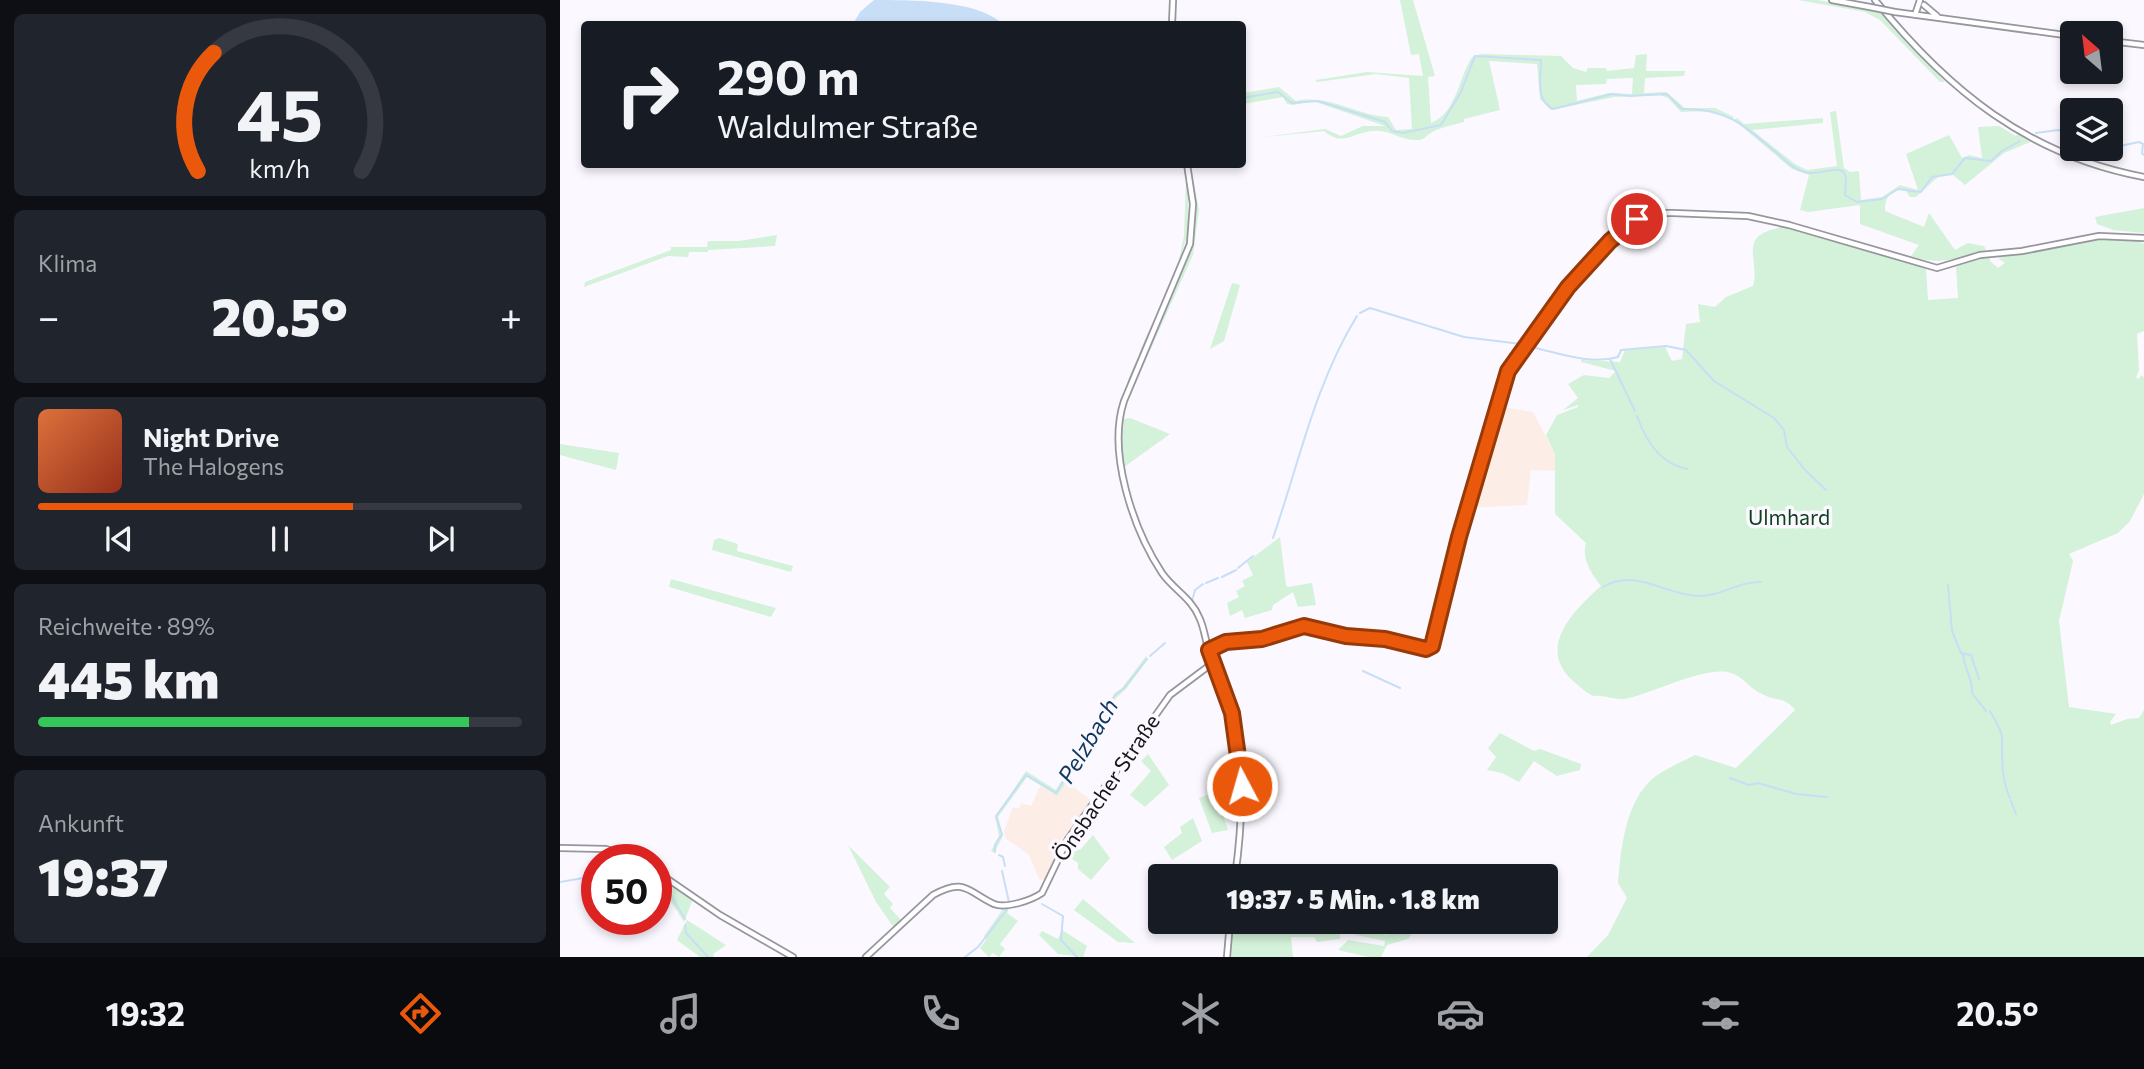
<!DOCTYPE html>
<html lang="de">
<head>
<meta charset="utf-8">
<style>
	body { margin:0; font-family:Commissioner,sans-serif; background:#20242c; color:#f1f3f6; height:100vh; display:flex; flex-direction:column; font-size:26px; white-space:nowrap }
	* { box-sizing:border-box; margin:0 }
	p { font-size:23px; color:#9ea1a6 }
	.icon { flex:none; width:38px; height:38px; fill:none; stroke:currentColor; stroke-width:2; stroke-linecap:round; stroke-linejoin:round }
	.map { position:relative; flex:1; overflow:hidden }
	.drawer { display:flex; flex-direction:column; gap:14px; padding:14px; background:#0d0f14; width:560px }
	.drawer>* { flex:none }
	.guide { position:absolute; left:21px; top:21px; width:665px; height:147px; border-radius:7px; box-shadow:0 4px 10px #0003; background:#171b24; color:#f1f3f6; overflow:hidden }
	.needle { width:46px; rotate:332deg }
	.fabs { position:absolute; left:1500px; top:21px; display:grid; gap:14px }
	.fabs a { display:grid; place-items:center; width:63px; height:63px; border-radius:7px; background:#171b24; box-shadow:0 4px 10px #0003; font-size:35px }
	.speed { position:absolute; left:21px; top:844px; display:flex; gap:14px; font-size:35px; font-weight:700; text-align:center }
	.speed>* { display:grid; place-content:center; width:91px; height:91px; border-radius:50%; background:#171b24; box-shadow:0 4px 10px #0003; line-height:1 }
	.speed .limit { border:10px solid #d22; background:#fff; color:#111 }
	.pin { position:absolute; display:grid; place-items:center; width:60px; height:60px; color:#fff; margin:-30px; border:4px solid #fff; border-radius:50%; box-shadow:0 2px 7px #0007 }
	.me { position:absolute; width:77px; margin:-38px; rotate:354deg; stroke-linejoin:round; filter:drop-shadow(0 0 5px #0008) }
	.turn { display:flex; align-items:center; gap:24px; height:147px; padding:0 21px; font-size:32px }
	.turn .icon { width:91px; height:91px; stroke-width:2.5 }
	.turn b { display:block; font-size:49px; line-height:60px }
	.big { font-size:52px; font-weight:800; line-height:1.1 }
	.drawer .card { flex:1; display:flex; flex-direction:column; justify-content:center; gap:10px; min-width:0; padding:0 24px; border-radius:10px; background:#20242c }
	.drawer .dial { align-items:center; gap:0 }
	.dial svg { height:182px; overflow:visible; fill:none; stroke:#363941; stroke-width:7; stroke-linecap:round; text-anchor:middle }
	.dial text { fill:#f1f3f6; stroke:none }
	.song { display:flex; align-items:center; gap:21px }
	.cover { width:84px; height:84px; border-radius:10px; background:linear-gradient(135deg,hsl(20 70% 55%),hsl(10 70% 35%)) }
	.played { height:7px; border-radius:4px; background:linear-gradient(90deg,#ea580c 65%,#363941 65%) }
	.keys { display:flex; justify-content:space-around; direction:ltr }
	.heat { display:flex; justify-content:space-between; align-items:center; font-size:38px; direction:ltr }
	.charge { height:10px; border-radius:5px; background:linear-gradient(90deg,#34c759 89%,#363941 0) }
	.trip { position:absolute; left:588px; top:864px; width:410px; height:70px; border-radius:7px; background:#171b24; box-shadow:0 4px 10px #0003; font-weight:800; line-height:70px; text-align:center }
	.dock { display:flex; height:112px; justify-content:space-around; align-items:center; background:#090b0e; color:#9ea1a6 }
	.dock .icon { width:49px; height:49px }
	.dock .on { color:#ea580c }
	.dock b { font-size:32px; color:#f1f3f6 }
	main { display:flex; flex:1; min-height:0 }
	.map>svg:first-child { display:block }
	.industrial { fill:#fcede7 }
	.green { fill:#d4f1d9; fill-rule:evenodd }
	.water { fill:#c7def6 }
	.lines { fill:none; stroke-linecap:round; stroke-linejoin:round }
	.stream { stroke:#c7def6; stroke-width:2 }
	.secondary-casing { stroke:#97959e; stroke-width:8 }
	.secondary { stroke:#fff; stroke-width:4.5 }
	.secondary-bridge-casing { stroke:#97959e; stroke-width:8; stroke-linecap:butt }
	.secondary-bridge { stroke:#fff; stroke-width:4.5 }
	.route-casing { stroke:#983908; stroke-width:18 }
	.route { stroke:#ea580c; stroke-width:12 }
	.labels { text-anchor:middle; stroke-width:7; stroke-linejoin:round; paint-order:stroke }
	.park-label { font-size:21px; fill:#0c401e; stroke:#fbf9ff }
	.street-label { font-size:21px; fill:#161518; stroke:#fbf9ff }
	.water-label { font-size:23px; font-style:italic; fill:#0d365c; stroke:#fbf9ff }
</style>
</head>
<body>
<main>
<section class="drawer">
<div class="card dial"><svg viewBox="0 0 100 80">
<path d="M14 69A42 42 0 1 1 86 69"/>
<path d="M14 69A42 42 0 0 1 21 17" stroke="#ea580c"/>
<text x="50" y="56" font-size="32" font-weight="700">45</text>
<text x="50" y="72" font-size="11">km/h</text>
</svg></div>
<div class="card"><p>Klima</p>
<div class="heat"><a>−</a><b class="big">20.5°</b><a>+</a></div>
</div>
<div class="card">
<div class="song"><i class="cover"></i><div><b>Night Drive</b><p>The Halogens</p></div></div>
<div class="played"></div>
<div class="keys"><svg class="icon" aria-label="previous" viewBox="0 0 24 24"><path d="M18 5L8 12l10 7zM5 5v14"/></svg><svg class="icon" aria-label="pause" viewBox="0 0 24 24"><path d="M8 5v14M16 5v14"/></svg><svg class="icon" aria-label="next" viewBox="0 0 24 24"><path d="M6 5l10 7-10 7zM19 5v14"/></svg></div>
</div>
<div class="card"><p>Reichweite · 89%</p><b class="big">445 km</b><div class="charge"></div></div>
<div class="card"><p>Ankunft</p><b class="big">19:37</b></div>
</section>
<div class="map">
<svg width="1584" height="957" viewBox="0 0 1584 957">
	<rect width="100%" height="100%" fill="#fbf9ff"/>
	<!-- industrial -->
	<path class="industrial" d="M943 407 973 412 995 454V471L971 470 967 505 905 508 929 436 936 408Z
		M507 782 532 801 488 882 479 879 469 855 445 838 444 831 453 807 459 809 461 803 471 806 480 786 497 796Z"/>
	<!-- green -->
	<path class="green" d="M840 0H853L875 76 868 77 871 123C897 112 898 79 912 57L921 54 1001 56 1013 68 1026 72 1028 68H1046L1047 71 1074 68 1076 55 1087 54 1086 71H1125L1124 76 1085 78 1084 93 1106 92 1125 108H1155L1174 117 1172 119 1148 111 1121 112 1108 98 1100 95 1054 97 991 110 980 99 977 64 929 61 940 110 904 119V122C893 125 882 127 872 132 867 135 864 140 858 140 843 141 833 132 820 131 794 129 786 149 764 131L704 137 765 129 781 136 803 126H825L753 101 733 105 727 104 723 97 683 104V93L719 87 736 101C770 94 794 115 828 117L836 130 852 129 849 78 816 74 757 82 756 80 807 72 863 76 859 54 851 55ZM1047 79 1073 78 1072 94 1049 93 1017 101 1016 85 1046 84Z
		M1238 0H1258L1323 13 1385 82H1380L1320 20 1305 12Z
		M1276 111 1284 168 1290 172 1299 171 1301 200 1322 197 1340 185 1358 190 1346 154 1389 135 1402 158 1409 155 1422 158 1418 127 1439 126 1456 136 1459 133 1473 141 1444 153 1405 185 1393 175 1379 176 1356 197H1350L1345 190C1332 188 1324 198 1325 211L1364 227 1369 213 1395 250 1408 243 1424 246 1426 250C1394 257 1384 267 1351 256L1359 245 1300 224V205L1248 212 1240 210 1249 175 1232 169 1174 120 1177 118 1184 124 1263 118V123L1192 130 1235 164 1247 170 1277 166 1270 112Z
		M632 173 639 210 633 255 571 393 629 252 635 220Z
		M626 177C636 196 631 226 627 248L566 391C566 379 576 363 580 351 602 297 639 247 628 187V233L618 265 624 236Z
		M1584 208V233L1553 230 1537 224 1535 217Z
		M1228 226 1366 268 1368 300 1398 298 1396 267 1409 260 1429 255 1430 261 1438 268 1445 263 1439 259 1440 255C1469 251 1564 228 1584 244V331L1577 334 1579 370 1576 377 1578 379 1582 375 1584 378V494L1570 521 1558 533 1509 554 1513 561 1499 621 1509 707 1556 714 1550 722 1551 725 1567 719 1579 718 1584 710V957H1027L1048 935 1067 898 1058 883C1061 849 1065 799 1096 776 1107 768 1122 762 1135 755L1176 768 1235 710C1226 697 1214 701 1202 694 1190 689 1184 677 1171 673 1146 665 1092 694 1065 699 1055 700 1044 695 1033 696 1025 692 1019 686 1012 680 977 647 1013 611 1041 586 1032 575 1021 558 1026 543L995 514V454L986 435 997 415 1018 407V405L1003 410 1018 398 1008 384 1024 375 1049 378 1056 371 1021 362V360L1060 362 1065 350 1105 347 1112 361 1122 359 1126 324 1140 322 1138 304 1155 307 1166 297 1193 286C1201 257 1173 234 1228 226Z
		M217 235 215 246 148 250V252H129L128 257 108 256 24 287 25 282 111 250V247H147L148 241H179Z
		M672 283 680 285 664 341 650 349Z
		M570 418 610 434 564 467 560 443 561 419Z
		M0 444 59 453 56 470 0 455Z
		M720 537 726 585 728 587 752 583 756 605 738 607 733 592 713 605 712 610 685 618 682 610 670 616 667 603 679 597 676 591 685 586 682 581 693 575 687 562Z
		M159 538 178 544 177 551 233 566 231 572 152 550 154 540Z
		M111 579 216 608 211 617 109 587Z
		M586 656 588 659 566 689 556 698 521 761 497 796 467 777 438 817 443 836 434 853 431 851 439 836 435 817 466 771 496 790 555 693 562 688Z
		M940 733 974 751 980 749 1021 764 1020 770 997 776 974 761 959 782 942 773 927 770 936 757 928 748Z
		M588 754 609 785 585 807 570 795 591 771 581 761Z
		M650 794 660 816 663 815 668 830 652 833 639 798Z
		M633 818 642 841 612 860 604 847 622 833 620 827Z
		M533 835 550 858 531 880 518 869V863L502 852 508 842 520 850Z
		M288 845 330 887 324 894 333 904 330 908 342 921 334 928 316 902Z
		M96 882 110 883 133 899 124 922 105 893 96 887Z
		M523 899 575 943 558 942 514 910Z
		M450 906 447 913 458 921 440 944 445 949 439 957 433 953 429 957 420 948 426 940 424 936 443 909Z
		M127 920 166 945 153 954 154 957H140L117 940Z
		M673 922H788L826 935 836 925 851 935 848 939 827 945 821 957H808L778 950 788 940 824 946 825 941 796 935 788 930 787 925 779 926 780 939 757 942 754 937H731L733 957H669Z
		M502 930 527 946 523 957 498 954 479 935 482 931 498 939Z"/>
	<!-- water -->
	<path class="water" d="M314 0C351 0 412 0 439 21L437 24H293L300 12Z"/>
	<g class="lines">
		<!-- stream -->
		<path class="stream" d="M682 98 718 92 732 103 758 101 825 122 832 131 843 133 881 125 901 92 915 56 981 60C981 78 975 100 993 109L1052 94 1069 96 1107 94 1122 109C1167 108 1185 126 1218 154 1226 161 1235 170 1245 172 1258 176 1270 167 1283 171L1286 177 1285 195 1297 202 1322 199 1338 189 1361 192 1372 177 1392 174 1405 158 1431 161 1442 151 1460 141
			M1476 133 1498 130 1512 135
			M1550 148 1579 142 1583 144 1582 153 1584 155
			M800 313 810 308 904 337 961 344
			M971 347C998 353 1030 365 1058 357L1061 350 1106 346 1126 350 1154 381 1214 418 1224 430 1227 447 1245 470 1266 490
			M1050 359 1075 411
			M1077 416C1085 439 1100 464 1127 469
			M713 538C739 463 755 384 797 316
			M678 568 693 556
			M662 577 676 570
			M646 583 658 578
			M1388 585 1392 631 1401 653 1411 655 1419 679
			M1043 587C1075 568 1104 594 1137 596 1160 597 1179 581 1201 582
			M632 601 635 590 643 584
			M1403 654C1404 669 1413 678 1412 693L1426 711
			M590 656 605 643
			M803 671 840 688
			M1430 711C1434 718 1441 729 1442 737 1442 759 1441 778 1450 798
			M1170 778 1189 785 1198 783 1236 794 1267 797
			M1451 801 1456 814
			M435 852V845L442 834 436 816 466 775 496 793 555 695 564 688 587 659
			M439 855 443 857 445 866
			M442 871 449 902
			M0 882 29 877 37 880
			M96 884 107 889 125 919
			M482 904 503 916 501 940 517 957
			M125 925 126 933 148 957
			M405 957 418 947 449 907"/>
		<!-- secondary casing -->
		<g class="secondary-casing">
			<path id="secondary" d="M1272 0 1310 7
				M1315 0C1388 90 1467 155 1584 177
				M1364 5 1377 16
				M1335 12 1512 36
				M1355 15 1360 0
				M612 24 613 0
				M1550 41 1584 45
				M627 164 633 204 630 244 564 401C547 452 573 529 602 573 613 589 632 599 639 617 644 627 645 638 648 648 682 734 688 785 675 877
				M649 651 662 644 702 639 744 626 786 636 825 638 866 649 870 648 899 537 948 371 1013 281 1050 241 1077 219 1095 213H1113L1188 216 1229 225 1377 268 1420 255 1462 251 1539 236 1584 238
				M0 848 46 849 78 859
				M96 871 160 915 233 957
				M306 957 373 895C405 877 408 892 434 904 446 909 472 900 482 893L508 839 610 695 654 662
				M667 957 670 922"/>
		</g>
		<!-- secondary -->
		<use href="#secondary" class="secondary"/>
		<!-- secondary-bridge casing -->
		<g class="secondary-bridge-casing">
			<path id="secondary-bridge" d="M1310 7 1335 12"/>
		</g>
		<!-- secondary-bridge -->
		<use href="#secondary-bridge" class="secondary-bridge"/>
	</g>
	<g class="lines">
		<!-- route casing -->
		<g class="route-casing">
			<path id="route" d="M682 786 672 713 649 650 666 642 702 639 744 626 786 636 825 639 866 649 872 646 899 537 948 371 1008 287 1050 241 1077 219"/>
		</g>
		<!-- route -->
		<use href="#route" class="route"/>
	</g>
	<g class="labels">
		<!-- park labels -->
		<g class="park-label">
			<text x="1229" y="525">Ulmhard</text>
		</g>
		<!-- street labels -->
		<g class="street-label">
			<text transform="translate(547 788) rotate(-56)" y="7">Önsbacher Straße</text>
		</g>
		<!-- water labels -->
		<g class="water-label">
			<text transform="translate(528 741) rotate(-59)" y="8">Pelzbach</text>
		</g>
	</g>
</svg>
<div class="fabs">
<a><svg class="needle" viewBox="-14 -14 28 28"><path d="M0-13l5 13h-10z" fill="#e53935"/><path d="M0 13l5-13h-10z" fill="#9ea1a6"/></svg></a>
<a><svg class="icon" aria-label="layers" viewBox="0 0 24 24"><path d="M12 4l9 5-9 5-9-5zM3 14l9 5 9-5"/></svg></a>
</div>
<div class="speed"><div class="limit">50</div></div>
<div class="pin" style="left:1077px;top:219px;background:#d93025"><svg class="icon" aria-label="arrive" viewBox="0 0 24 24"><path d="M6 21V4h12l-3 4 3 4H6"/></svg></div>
<svg class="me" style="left:682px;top:786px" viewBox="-20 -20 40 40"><circle r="17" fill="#ea580c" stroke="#fff" stroke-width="3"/><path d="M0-11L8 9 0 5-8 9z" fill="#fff"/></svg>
<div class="trip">19:37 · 5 Min. · 1.8 km</div>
<div class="guide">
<div class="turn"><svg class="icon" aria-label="right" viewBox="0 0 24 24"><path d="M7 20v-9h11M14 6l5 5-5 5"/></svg><div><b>290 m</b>Waldulmer Straße</div></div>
</div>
</div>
</main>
<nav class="dock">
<b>19:32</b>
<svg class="icon on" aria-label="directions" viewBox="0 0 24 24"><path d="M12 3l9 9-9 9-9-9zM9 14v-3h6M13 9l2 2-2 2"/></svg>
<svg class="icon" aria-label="music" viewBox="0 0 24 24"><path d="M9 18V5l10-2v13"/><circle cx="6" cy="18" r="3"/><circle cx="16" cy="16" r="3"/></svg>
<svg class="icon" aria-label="phone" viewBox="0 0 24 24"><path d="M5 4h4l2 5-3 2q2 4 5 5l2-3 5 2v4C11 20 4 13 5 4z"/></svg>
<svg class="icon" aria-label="climate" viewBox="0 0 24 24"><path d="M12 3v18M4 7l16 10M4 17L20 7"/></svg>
<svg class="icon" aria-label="car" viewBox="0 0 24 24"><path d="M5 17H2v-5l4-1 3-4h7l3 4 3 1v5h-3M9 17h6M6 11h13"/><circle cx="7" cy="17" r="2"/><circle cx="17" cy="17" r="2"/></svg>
<svg class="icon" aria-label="filters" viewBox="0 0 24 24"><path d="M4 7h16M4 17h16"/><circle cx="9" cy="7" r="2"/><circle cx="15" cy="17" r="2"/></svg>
<b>20.5°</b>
</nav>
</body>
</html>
